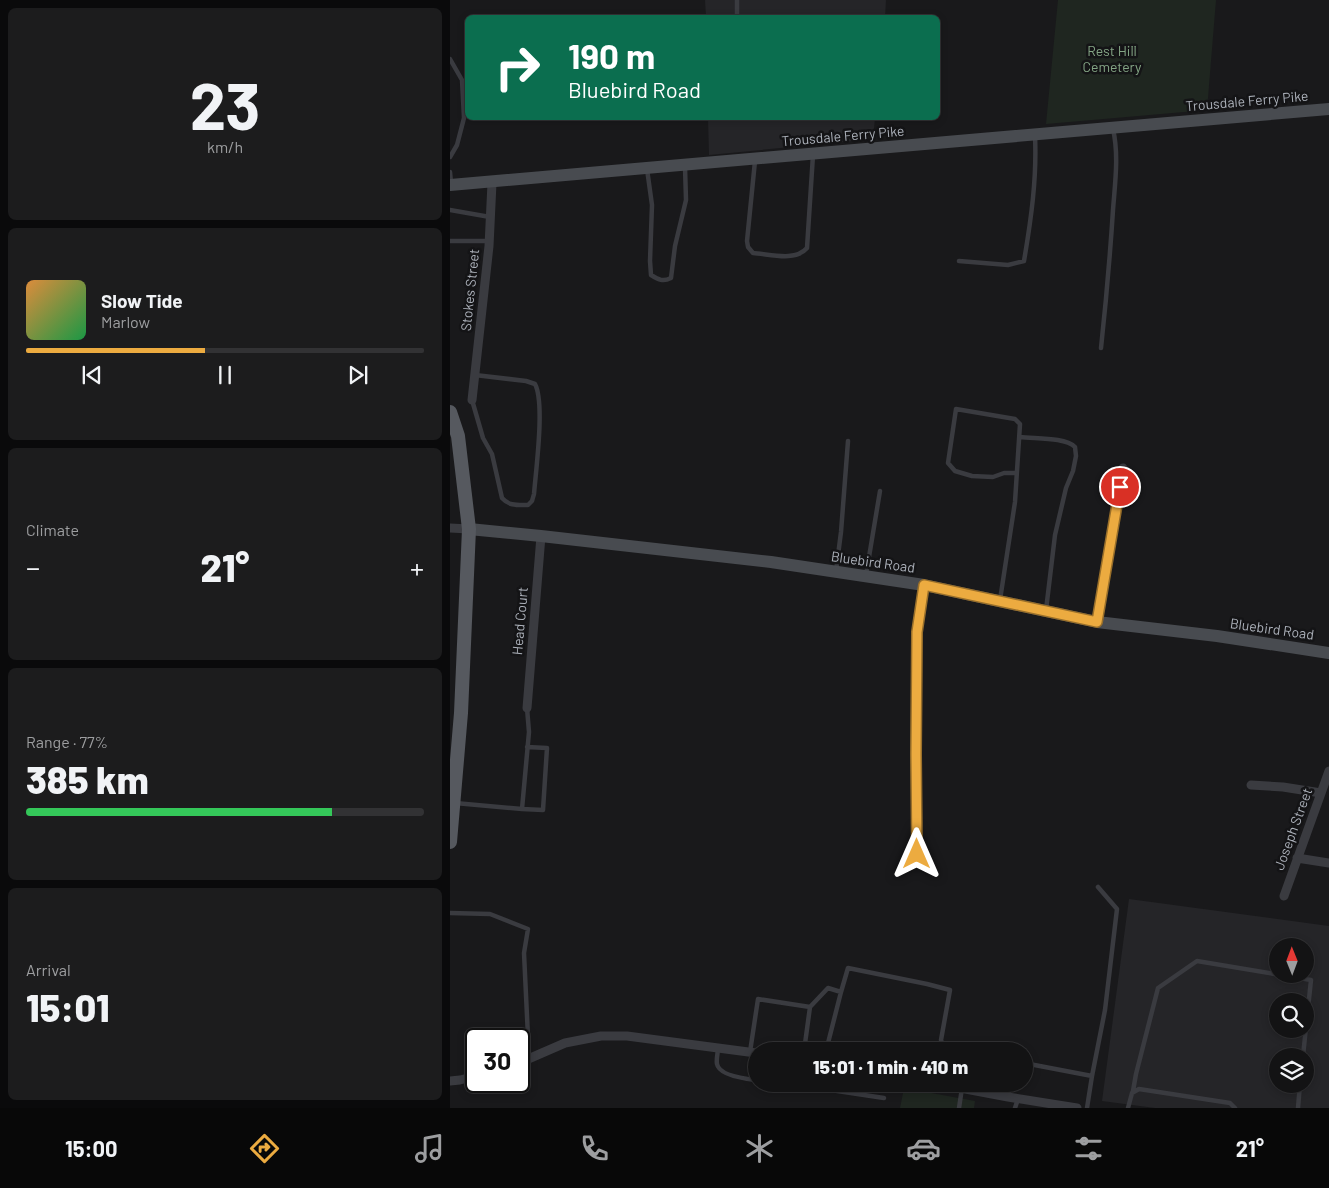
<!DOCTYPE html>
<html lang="en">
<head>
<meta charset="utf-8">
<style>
	body { margin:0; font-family:Barlow,sans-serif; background:#1c1c1d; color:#f1f3f6; height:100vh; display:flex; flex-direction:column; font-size:19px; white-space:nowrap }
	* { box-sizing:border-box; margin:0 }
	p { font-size:16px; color:#9d9ea0 }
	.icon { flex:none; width:28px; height:28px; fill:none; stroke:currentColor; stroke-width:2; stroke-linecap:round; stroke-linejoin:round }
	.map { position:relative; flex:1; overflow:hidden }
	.side { display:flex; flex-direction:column; gap:8px; padding:8px; background:#0a0a0b; width:450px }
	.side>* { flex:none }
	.top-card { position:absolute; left:15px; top:15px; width:475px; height:105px; border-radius:8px; box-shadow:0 2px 8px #0003,0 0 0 1px #323234; background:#0b6e4f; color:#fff; overflow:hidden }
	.needle { width:32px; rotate:359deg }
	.tools { position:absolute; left:819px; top:938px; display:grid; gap:10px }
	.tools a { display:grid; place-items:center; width:45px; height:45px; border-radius:50%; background:#131314; box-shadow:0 2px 8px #0003,0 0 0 1px #323234; font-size:25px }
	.speed { position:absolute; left:15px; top:1028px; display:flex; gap:10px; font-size:25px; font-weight:700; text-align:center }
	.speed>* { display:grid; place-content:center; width:65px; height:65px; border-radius:50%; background:#131314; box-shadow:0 2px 8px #0003,0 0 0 1px #323234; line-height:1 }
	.speed .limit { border:2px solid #111; border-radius:8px; background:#fff; color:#111 }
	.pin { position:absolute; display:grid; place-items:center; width:42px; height:42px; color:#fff; margin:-21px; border:2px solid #fff; border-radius:50%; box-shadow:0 1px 5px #0007 }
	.me { position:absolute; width:55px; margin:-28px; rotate:0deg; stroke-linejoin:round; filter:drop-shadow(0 0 4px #0008) }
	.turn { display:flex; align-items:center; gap:18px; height:105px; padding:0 20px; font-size:22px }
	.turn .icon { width:65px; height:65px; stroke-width:2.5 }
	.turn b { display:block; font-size:35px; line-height:42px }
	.big { font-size:38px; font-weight:800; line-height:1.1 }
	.side .widget { flex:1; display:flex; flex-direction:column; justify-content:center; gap:8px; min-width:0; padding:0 18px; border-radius:8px; background:#1c1c1d }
	.side .dial { align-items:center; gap:0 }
	.dial b { font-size:65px; line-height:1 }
	.song { display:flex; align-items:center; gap:15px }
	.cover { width:60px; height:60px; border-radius:8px; background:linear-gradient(135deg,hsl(30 70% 55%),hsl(140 70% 35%)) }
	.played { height:5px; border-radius:2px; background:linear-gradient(90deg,#ecab40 45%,#323234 45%) }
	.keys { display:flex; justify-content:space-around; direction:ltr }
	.heat { display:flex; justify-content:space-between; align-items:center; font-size:28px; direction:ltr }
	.charge { height:8px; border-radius:4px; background:linear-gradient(90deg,#34c759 77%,#323234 0) }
	.trip { position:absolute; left:298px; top:1042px; width:285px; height:50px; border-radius:25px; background:#131314; box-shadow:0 2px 8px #0003,0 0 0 1px #323234; font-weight:800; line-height:50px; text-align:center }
	.dock { display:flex; height:80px; justify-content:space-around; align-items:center; background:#080808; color:#9d9ea0 }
	.dock .icon { width:35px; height:35px }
	.dock .on { color:#ecab40 }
	.dock b { font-size:22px; color:#f1f3f6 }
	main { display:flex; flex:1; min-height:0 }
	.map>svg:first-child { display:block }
	.built { fill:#252528; fill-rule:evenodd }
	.green { fill:#1f2620 }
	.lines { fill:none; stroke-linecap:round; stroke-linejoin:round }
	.lane { stroke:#3a3b40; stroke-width:4.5 }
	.street { stroke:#3a3b40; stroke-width:9 }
	.secondary { stroke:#484b50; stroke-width:12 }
	.primary { stroke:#56595f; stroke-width:14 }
	.route-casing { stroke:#996f2a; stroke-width:12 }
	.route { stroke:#ecab40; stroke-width:9 }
	.labels { text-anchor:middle; stroke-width:5; stroke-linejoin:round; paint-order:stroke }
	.park-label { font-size:14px; fill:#84a585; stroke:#141416 }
	.street-label { font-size:14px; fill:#acb1ba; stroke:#141416 }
</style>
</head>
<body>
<main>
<section class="side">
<div class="widget dial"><b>23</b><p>km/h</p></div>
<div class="widget">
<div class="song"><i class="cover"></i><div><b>Slow Tide</b><p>Marlow</p></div></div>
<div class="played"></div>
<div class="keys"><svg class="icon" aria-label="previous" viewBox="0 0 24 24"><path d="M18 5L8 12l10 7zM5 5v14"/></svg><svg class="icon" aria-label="pause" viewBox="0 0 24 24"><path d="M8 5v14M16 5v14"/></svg><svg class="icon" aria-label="next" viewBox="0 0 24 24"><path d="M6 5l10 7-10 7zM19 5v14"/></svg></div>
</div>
<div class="widget"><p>Climate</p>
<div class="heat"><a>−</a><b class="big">21°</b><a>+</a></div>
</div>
<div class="widget"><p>Range · 77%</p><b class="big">385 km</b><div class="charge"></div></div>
<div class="widget"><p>Arrival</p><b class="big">15:01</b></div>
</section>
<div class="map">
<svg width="879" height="1108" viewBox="0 0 879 1108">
	<rect width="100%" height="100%" fill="#19191b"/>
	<!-- built -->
	<path class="built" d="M255 0H436L435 18 256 17Z
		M258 118H425L423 139 259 155Z
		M679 899 879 926V1108H705L652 1101ZM828 946H855V974H828ZM828 1001H855V1029H828ZM828 1056H855V1084H828Z"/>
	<!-- green -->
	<path class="green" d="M608 0H766L757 110 596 124Z
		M454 1088 525 1101 524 1108H450Z"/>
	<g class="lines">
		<!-- lane -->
		<path class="lane" d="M287 0V18
			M0 59 12 80 14 118 7 145 0 157
			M305 161 297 241 298 247 303 253C320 254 345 262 357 248L363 155
			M197 169 202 205 200 261 201 275C209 280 213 282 221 278L225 246 236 200 235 167
			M0 172 1 183
			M0 210 40 217
			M0 241H39
			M509 261 558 265 574 261C581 220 587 178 585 136
			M651 348C656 302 660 256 663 210 665 183 669 155 663 129
			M22 400 33 438 42 454 52 498C59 506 67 505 78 505L82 501 84 494C86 469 95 403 85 384L76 381 25 375
			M570 437C585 439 615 437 625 447L626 456 623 471 616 488 605 535 596 610
			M386 571 391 532 398 441
			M416 575 430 491
			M550 600 565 502 570 424 565 419 506 409 498 463 505 471 522 476 543 477 554 473H566
			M5 803 72 809 79 732 77 708
			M72 809 93 810 97 748 77 747
			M0 913 40 914 78 929 74 953 79 1058
			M360 1007 378 988 391 992 398 968 477 984 500 990 491 1040 495 1051
			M268 1048C268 1053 266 1059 267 1064 269 1076 297 1079 306 1080
			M518 1049 527 1051
			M376 1051 391 992
			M300 1052 308 999 360 1007 354 1051
			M574 1063 642 1076 637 1108
			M642 1076 655 1010 667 909 648 887
			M331 1084 346 1086 350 1084
			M375 1084 374 1089 434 1098
			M683 1091 686 1074 708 988 747 961 861 980 853 1056
			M558 1097 560 1084
			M509 1108 512 1088
			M565 1108 568 1099
			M678 1108 682 1093 689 1089 780 1103 785 1108
			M848 1108 850 1084"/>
		<!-- street -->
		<path class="street" d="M22 400 39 246 42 183
			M0 528 19 529
			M647 622 673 468
			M77 708 91 536
			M801 785 833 787 871 793
			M467 854 466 754 467 632 474 585
			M847 858 879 863
			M834 896 879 771
			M69 1063 115 1043 151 1036H177L306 1053
			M0 1081 10 1080 26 1076
			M489 1084 558 1097 627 1108"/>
		<!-- secondary -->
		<path class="secondary" d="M0 185 879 109
			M19 529 91 536 321 562 474 585 647 622 767 636 879 653"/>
		<!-- primary -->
		<path class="primary" d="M0 412 8 436 19 529 11 713 0 842"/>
	</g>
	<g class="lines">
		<!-- route casing -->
		<g class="route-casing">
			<path id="route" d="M467 854 466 754 467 632 474 585 647 622 670 487"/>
		</g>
		<!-- route -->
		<use href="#route" class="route"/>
	</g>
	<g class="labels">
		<!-- park labels -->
		<g class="park-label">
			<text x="662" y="56">Rest Hill<tspan x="662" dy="16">Cemetery</tspan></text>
		</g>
		<!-- street labels -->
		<g class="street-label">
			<text transform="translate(797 101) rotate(-5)" y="5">Trousdale Ferry Pike</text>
			<text transform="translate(393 136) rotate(-5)" y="5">Trousdale Ferry Pike</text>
			<text transform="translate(20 290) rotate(-84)" y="5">Stokes Street</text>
			<text transform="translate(423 562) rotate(8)" y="5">Bluebird Road</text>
			<text transform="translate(70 621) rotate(-85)" y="5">Head Court</text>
			<text transform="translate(822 629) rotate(8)" y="5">Bluebird Road</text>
			<text transform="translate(843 829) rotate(-70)" y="5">Joseph Street</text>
		</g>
	</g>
</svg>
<div class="tools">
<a><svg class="needle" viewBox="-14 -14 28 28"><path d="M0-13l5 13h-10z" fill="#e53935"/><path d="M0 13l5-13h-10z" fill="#9d9ea0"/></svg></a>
<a><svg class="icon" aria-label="search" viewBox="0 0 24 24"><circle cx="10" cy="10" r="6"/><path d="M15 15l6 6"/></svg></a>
<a><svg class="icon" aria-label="layers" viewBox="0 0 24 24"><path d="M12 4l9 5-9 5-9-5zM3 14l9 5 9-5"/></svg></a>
</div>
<div class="speed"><div class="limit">30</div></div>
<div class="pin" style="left:670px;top:487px;background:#d93025"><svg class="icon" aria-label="arrive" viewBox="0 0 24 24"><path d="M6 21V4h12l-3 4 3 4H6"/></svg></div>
<svg class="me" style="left:467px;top:854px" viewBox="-20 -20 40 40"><path d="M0-17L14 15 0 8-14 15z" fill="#ecab40" stroke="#fff" stroke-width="4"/></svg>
<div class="trip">15:01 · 1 min · 410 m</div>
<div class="top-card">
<div class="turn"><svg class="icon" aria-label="right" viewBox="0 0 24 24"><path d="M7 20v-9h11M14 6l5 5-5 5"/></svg><div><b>190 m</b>Bluebird Road</div></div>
</div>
</div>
</main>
<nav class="dock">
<b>15:00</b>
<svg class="icon on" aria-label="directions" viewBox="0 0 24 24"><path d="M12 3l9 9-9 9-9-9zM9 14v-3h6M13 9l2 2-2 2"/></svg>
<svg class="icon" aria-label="music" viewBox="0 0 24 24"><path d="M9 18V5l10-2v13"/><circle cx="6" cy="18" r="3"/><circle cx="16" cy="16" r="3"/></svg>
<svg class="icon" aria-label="phone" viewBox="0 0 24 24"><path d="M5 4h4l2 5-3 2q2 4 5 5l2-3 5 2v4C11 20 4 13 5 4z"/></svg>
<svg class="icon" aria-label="climate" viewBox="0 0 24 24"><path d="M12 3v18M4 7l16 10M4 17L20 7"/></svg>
<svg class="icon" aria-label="car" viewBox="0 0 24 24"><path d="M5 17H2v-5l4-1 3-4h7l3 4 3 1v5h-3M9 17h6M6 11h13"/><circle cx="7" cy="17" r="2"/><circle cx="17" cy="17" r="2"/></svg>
<svg class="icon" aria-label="filters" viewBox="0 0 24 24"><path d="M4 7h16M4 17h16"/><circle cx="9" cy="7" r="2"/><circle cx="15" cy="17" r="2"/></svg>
<b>21°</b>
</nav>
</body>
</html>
